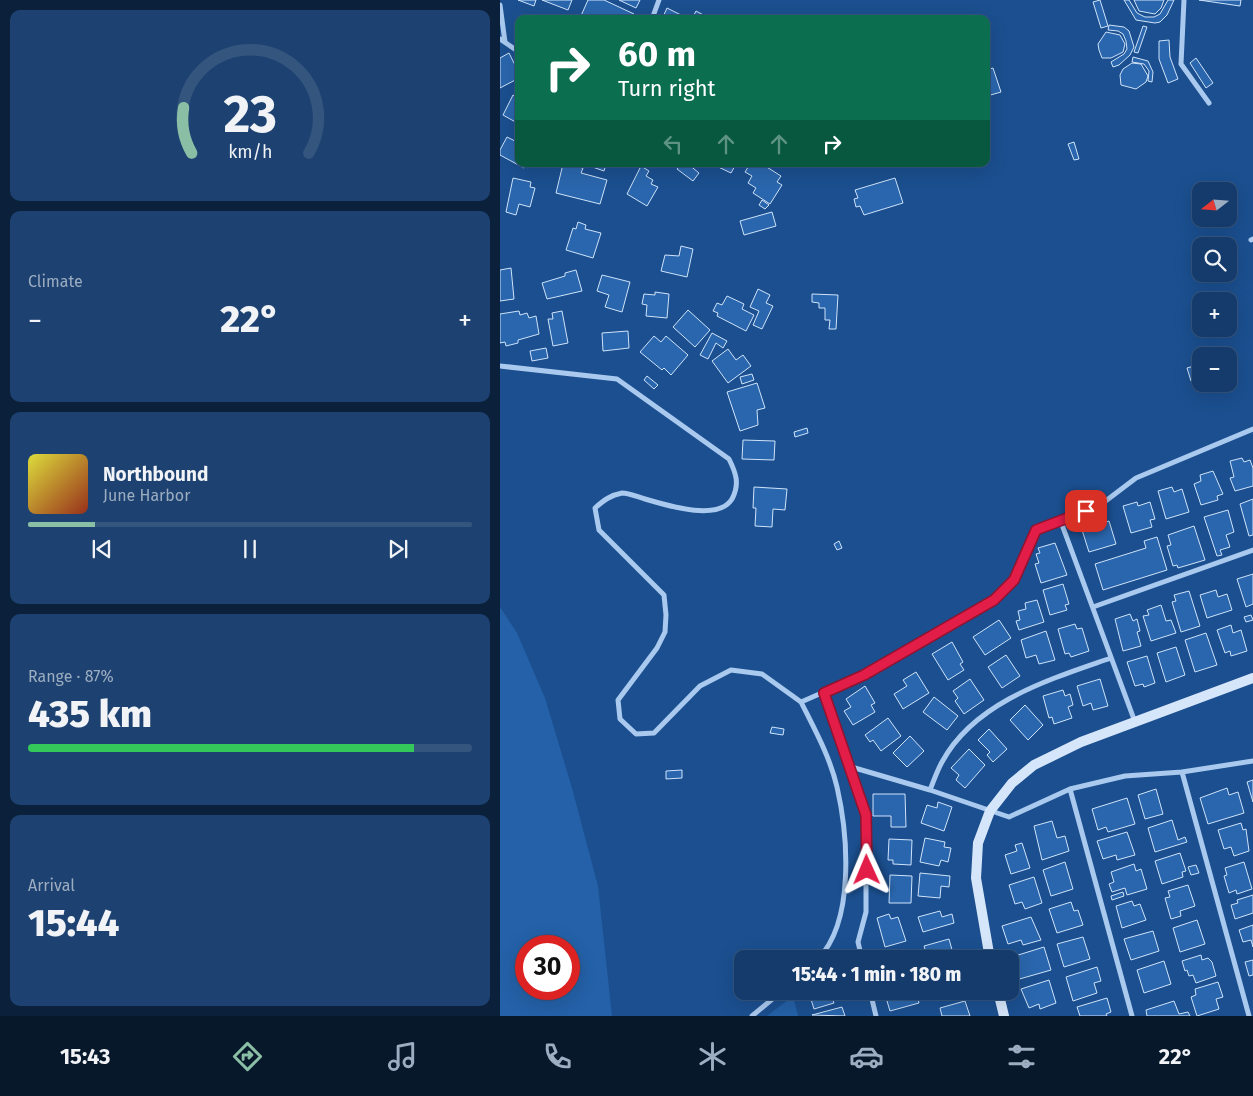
<!DOCTYPE html>
<html lang="en">
<head>
<meta charset="utf-8">
<style>
	body { margin:0; font-family:"Fira Sans",sans-serif; background:#1d4271; color:#f1f3f6; height:100vh; display:flex; flex-direction:column; font-size:19px; white-space:nowrap }
	* { box-sizing:border-box; margin:0 }
	p { font-size:16px; color:#9dadc1 }
	.icon { flex:none; width:28px; height:28px; fill:none; stroke:currentColor; stroke-width:2; stroke-linecap:round; stroke-linejoin:round }
	.map { position:relative; flex:1; overflow:hidden }
	.sheet { display:flex; flex-direction:column; gap:10px; padding:10px; background:#0b203b; width:500px }
	.sheet>* { flex:none }
	.banner { position:absolute; left:15px; top:15px; width:475px; height:152px; border-radius:10px; box-shadow:0 5px 20px #0002,0 0 0 1px #33557e; background:#0b6e4f; color:#fff; overflow:hidden }
	.needle { width:32px; rotate:253deg }
	.fabs { position:absolute; left:692px; top:182px; display:grid; gap:10px }
	.fabs a { display:grid; place-items:center; width:45px; height:45px; border-radius:10px; background:#143b6b; box-shadow:0 5px 20px #0002,0 0 0 1px #33557e; font-size:25px }
	.speed { position:absolute; left:15px; top:935px; display:flex; gap:10px; font-size:25px; font-weight:700; text-align:center }
	.speed>* { display:grid; place-content:center; width:65px; height:65px; border-radius:50%; background:#143b6b; box-shadow:0 5px 20px #0002,0 0 0 1px #33557e; line-height:1 }
	.speed .limit { border:8px solid #d22; background:#fff; color:#111 }
	.pin { position:absolute; display:grid; place-items:center; width:42px; height:42px; color:#fff; margin:-21px; border-radius:10px; box-shadow:0 2px 8px #0006 }
	.me { position:absolute; width:55px; margin:-28px; rotate:359deg; stroke-linejoin:round; filter:drop-shadow(0 0 4px #0008) }
	.turn { display:flex; align-items:center; gap:18px; height:105px; padding:0 20px; font-size:22px }
	.turn .icon { width:65px; height:65px; stroke-width:2.5 }
	.turn b { display:block; font-size:35px; line-height:42px }
	.lanes { display:flex; align-items:center; height:48px; padding:0 20px; background:#0003; justify-content:center; gap:25px; direction:ltr }
	.lanes .off { opacity:.35 }
	.big { font-size:38px; font-weight:800; line-height:1.1 }
	.sheet .card { flex:1; display:flex; flex-direction:column; justify-content:center; gap:8px; min-width:0; padding:0 18px; border-radius:10px; background:#1d4271 }
	.sheet .dial { align-items:center; gap:0 }
	.dial svg { height:130px; overflow:visible; fill:none; stroke:#33557e; stroke-width:7; stroke-linecap:round; text-anchor:middle }
	.dial text { fill:#f1f3f6; stroke:none }
	.song { display:flex; align-items:center; gap:15px }
	.cover { width:60px; height:60px; border-radius:8px; background:linear-gradient(135deg,hsl(60 70% 55%),hsl(10 70% 35%)) }
	.played { height:5px; border-radius:2px; background:linear-gradient(90deg,#8abfa5 15%,#33557e 15%) }
	.keys { display:flex; justify-content:space-around; direction:ltr }
	.heat { display:flex; justify-content:space-between; align-items:center; font-size:28px; direction:ltr }
	.charge { height:8px; border-radius:4px; background:linear-gradient(90deg,#34c759 87%,#33557e 0) }
	.trip { position:absolute; left:234px; top:950px; width:285px; height:50px; border-radius:10px; background:#143b6b; box-shadow:0 5px 20px #0002,0 0 0 1px #33557e; font-weight:800; line-height:50px; text-align:center }
	.tab-bar { display:flex; height:80px; justify-content:space-around; align-items:center; background:#08182b; color:#9dadc1 }
	.tab-bar .icon { width:35px; height:35px }
	.tab-bar .selected { color:#8abfa5 }
	.tab-bar b { font-size:22px; color:#f1f3f6 }
	main { display:flex; flex:1; min-height:0 }
	.map>svg:first-child { display:block }
	.green { fill:#2461a8; fill-rule:evenodd }
	.building { fill:#2a66ad; stroke:#cfe3fa }
	.lines { fill:none; stroke-linecap:round; stroke-linejoin:round }
	.street { stroke:#a9c9ee; stroke-width:5 }
	.secondary { stroke:#d6e6fa; stroke-width:10 }
	.route-casing { stroke:#92132f; stroke-width:12 }
	.route { stroke:#e11d48; stroke-width:9 }
</style>
</head>
<body>
<main>
<section class="sheet">
<div class="card dial"><svg viewBox="0 0 100 80">
<path d="M14 69A42 42 0 1 1 86 69"/>
<path d="M14 69A42 42 0 0 1 9 41" stroke="#8abfa5"/>
<text x="50" y="56" font-size="32" font-weight="700">23</text>
<text x="50" y="72" font-size="11">km/h</text>
</svg></div>
<div class="card"><p>Climate</p>
<div class="heat"><a>−</a><b class="big">22°</b><a>+</a></div>
</div>
<div class="card">
<div class="song"><i class="cover"></i><div><b>Northbound</b><p>June Harbor</p></div></div>
<div class="played"></div>
<div class="keys"><svg class="icon" aria-label="previous" viewBox="0 0 24 24"><path d="M18 5L8 12l10 7zM5 5v14"/></svg><svg class="icon" aria-label="pause" viewBox="0 0 24 24"><path d="M8 5v14M16 5v14"/></svg><svg class="icon" aria-label="next" viewBox="0 0 24 24"><path d="M6 5l10 7-10 7zM19 5v14"/></svg></div>
</div>
<div class="card"><p>Range · 87%</p><b class="big">435 km</b><div class="charge"></div></div>
<div class="card"><p>Arrival</p><b class="big">15:44</b></div>
</section>
<div class="map">
<svg width="753" height="1016" viewBox="0 0 753 1016">
	<rect width="100%" height="100%" fill="#1b4f8f"/>
	<!-- green -->
	<path class="green" d="M0 607 17 633 45 698 72 788 98 886 112 1016H0ZM26 946H69V989H26Z
		M293 996 298 1016H267Z"/>
	<!-- building -->
	<path class="building" d="M18 0H36L34 6Z
		M42 0H72L68 10Z
		M88 0H104L134 14 132 19H83L80 18Z
		M119 0H140L136 8Z
		M600 0 608 26 601 28 593 2Z
		M624 0H629L637 13 645 17H654L660 14 668 0H674L667 15 660 22 655 23 636 20Z
		M634 0H664L661 8 655 14 639 11Z
		M699 0H741L740 6Z
		M167 8 185 17 184 19H162Z
		M196 11 211 19H192Z
		M609 25 624 27 629 31 634 47 630 55 619 65 613 67 611 62 624 54 627 49 626 41 623 34 618 31 608 30Z
		M643 26 647 27 638 53 634 52Z
		M606 32 620 35 625 44 623 52 611 58H602L599 50 598 44Z
		M669 40 670 57 678 79 668 83 659 59V41Z
		M9 53 19 73V78L0 88V58Z
		M633 57 648 61 653 72 652 82 648 81 649 71 644 64 632 62Z
		M696 58 713 83 706 88 690 63Z
		M632 63 641 64 648 76 646 82 636 89 621 85 620 75 623 69Z
		M493 68 501 92 487 96 486 70Z
		M13 95 19 99V124L3 115Z
		M7 137 19 143V164H27L24 168 0 155V150Z
		M574 142 579 159 574 160 568 144Z
		M63 164 83 168 81 173 107 180 100 204 56 193Z
		M84 164H106L104 171Z
		M181 164H188L199 173 193 181 177 169Z
		M212 164H236L231 173Z
		M250 164H262L281 176 277 182 282 185 270 204 253 193 256 188 248 183 252 176 245 172Z
		M141 166 149 171 146 176 153 180 151 184 158 187 147 206 127 194Z
		M13 178 31 182 30 187 35 188 30 207 19 204 16 215 6 212Z
		M395 178 403 203 364 215 360 206 356 207 354 199 358 198 355 190Z
		M262 200 269 205 265 209 259 205Z
		M272 212 276 226 244 235 240 221Z
		M78 222 86 225 85 229 101 233 93 258 66 250 73 228 76 229Z
		M181 246 193 249 187 277 161 271 165 255 179 256Z
		M11 268 14 299 0 301V270Z
		M76 270 82 291 47 299 42 283 65 276V273Z
		M102 275 130 282 122 312 105 307 109 295 97 291Z
		M258 289 270 295 266 303 273 306 262 329 253 325 259 311 250 307Z
		M155 292 169 294 167 318 146 316 147 305 142 304 144 294 155 295Z
		M312 294 338 295 336 329H329L330 320H325V308H319V303L312 302Z
		M227 296 244 304 242 309 254 315 246 331 217 316 218 313 213 311 217 303 222 305Z
		M188 310 210 330 195 347 173 327Z
		M19 311 20 315 27 313 29 318 36 316 39 334 18 340V343L6 346 5 342 0 343V314Z
		M62 311 68 343 53 346 48 319H53L52 313Z
		M128 331 129 348 103 351 102 333Z
		M212 333 227 341 223 348 216 343 208 359 200 355Z
		M154 336 161 342 166 336 188 355 171 375 164 368 162 370 140 352Z
		M46 348 48 358 32 361 30 351Z
		M228 349 236 360 243 355 251 366 228 383 212 361Z
		M701 364V378L691 381 687 368Z
		M252 374 254 380 242 384 240 377Z
		M147 376 158 385 154 389 144 380Z
		M257 383 265 408 257 410 258 425 240 431 227 392Z
		M307 428 308 433 295 437 294 432Z
		M243 440 275 441 274 460 242 459Z
		M742 458 744 462 750 460 753 468V486L735 491 730 478 734 477 730 461Z
		M713 471 723 494 717 496 718 500 701 505 694 484 701 481 700 475Z
		M254 487 287 489 285 510 273 509 272 527 255 526 256 508H253Z
		M672 487 674 492 682 489 689 512 666 519 658 491Z
		M753 499V535L749 536 740 504Z
		M637 502 638 506 650 502 655 519 650 520 652 527 631 533 623 506Z
		M728 510 734 532 726 535 730 547 720 550 722 555 717 556 704 517Z
		M609 521 616 544 589 552 582 530Z
		M694 526 705 560 678 568 677 565 673 566 667 546 671 545 668 535Z
		M657 537 667 570 603 590 595 564 646 548 644 541Z
		M339 541 342 548 337 550 334 544Z
		M555 543 567 575 541 583 535 564 539 563 536 554 540 553 538 548Z
		M753 574V604L746 607 737 579Z
		M563 584 569 604 565 605 567 610 550 615 543 590Z
		M716 590 718 597 727 594 732 610 707 618 700 595Z
		M689 591 700 626 681 632 672 602 676 601 674 595Z
		M537 600 544 622 519 630 516 621 520 620 518 611 526 609 525 603Z
		M661 605 666 621 671 620 676 633 651 641 643 616 649 615 647 610Z
		M630 614 633 621 637 619 640 631 637 632 641 646 623 651 615 619Z
		M751 615 753 620 746 622 744 617Z
		M499 620 511 638 485 655 473 637Z
		M575 624 577 629 582 628 589 651 571 657 569 653 565 654 558 629Z
		M731 625 733 633 741 630 747 651 731 656 730 651 725 653 717 630Z
		M546 631 555 660 539 664 536 655 526 658 521 640Z
		M706 633 717 665 695 672 685 640Z
		M452 642 463 662 460 664 464 670 448 680 432 654Z
		M676 647 685 675 666 682 657 653Z
		M506 655 520 676 502 688 488 667Z
		M647 656 655 683 644 687 643 684 635 686 627 662Z
		M416 672 429 693 403 709 394 694 407 686 403 680Z
		M470 679 484 700 464 714 455 701 458 698 453 691Z
		M600 679 608 706 593 710 591 703 583 706 577 686Z
		M365 686 375 703 371 705 375 712 353 725 344 711 351 707 346 699Z
		M563 690 565 696 570 694 573 705 568 707 572 718 554 724 552 717 549 718 543 696Z
		M434 697 458 716 447 730 423 712Z
		M525 705 543 725 528 740 510 720Z
		M388 718 401 736 381 751 373 740 370 742 365 735Z
		M272 727 284 729 283 735 270 733Z
		M489 729 507 749 493 762 487 755 490 752 478 740Z
		M410 736 424 751 407 767 393 753Z
		M469 749 485 765 465 788 456 780 459 775 451 768Z
		M182 770V778L166 779V771Z
		M753 780V802L747 782Z
		M727 788 729 795 738 792 744 813 708 824 700 798Z
		M656 789 663 814 645 819 638 795Z
		M373 794H405L406 827H391V816H373Z
		M627 798 635 824 608 832 606 827 598 830 592 809Z
		M438 802 452 807 444 831 421 823 427 805 437 808Z
		M672 820 678 840 685 837 687 842 655 852 648 828Z
		M552 821 557 838 565 836 569 851 542 860 534 826Z
		M741 823 743 830 746 829 749 851 734 856 731 847 724 849 718 830Z
		M627 832 635 855 617 860 616 855 603 859 597 841Z
		M425 838 445 842 444 847 451 848 448 862 441 860 439 866 420 862Z
		M389 839 412 840 411 865 393 864V860H388Z
		M522 843 530 868 511 874 505 855 517 851 515 845Z
		M680 853 686 871 682 872 683 877 662 884 655 861Z
		M565 862 573 889 551 896 543 870Z
		M744 862 752 889 737 894 736 890 729 893 724 876 727 875 725 868Z
		M634 864 636 871 641 869 647 889 627 895 625 888 612 892 609 884 614 882 611 872Z
		M696 865 699 873 691 875 688 867Z
		M420 873 450 876 449 887 441 886 440 898 418 896Z
		M390 875 412 876 411 903H389Z
		M534 877 542 903 525 909 522 902 515 904 509 885Z
		M688 885 695 906 680 911 681 916 671 919 665 898 670 897 668 891Z
		M623 892 624 896 612 900 611 896Z
		M753 895V913L735 919 731 905 738 903 737 900Z
		M632 901 634 906 640 904 646 920 622 928 616 906Z
		M571 902 574 911 578 910 583 925 557 933 549 909Z
		M440 911 442 917 452 914 454 923 423 932 418 917Z
		M389 914 391 919 398 917 406 941 385 947 377 918Z
		M531 917 541 940 523 945 521 940 508 944 502 926Z
		M697 920 705 944 680 952 673 928Z
		M753 925V947L751 940 743 942 739 930Z
		M653 931 659 951 631 960 624 939Z
		M583 937 590 959 564 967 557 944Z
		M449 939 454 957 428 959 424 946Z
		M544 947 551 970 516 980 511 964 517 963 515 956Z
		M405 950 407 959H377V958Z
		M701 955 702 960 708 958 712 962 716 976 696 983 693 975 689 976 687 970 685 971 682 961Z
		M753 960V975L749 976 745 962Z
		M664 961 671 984 644 993 637 970Z
		M597 967 601 981 594 983 597 993 573 1001 566 977Z
		M549 980 556 1003 540 1009 539 1004 529 1008 521 989Z
		M718 982 723 997 716 999 719 1009 697 1016 691 997 696 995 695 989Z
		M317 991H347L348 993 332 998 334 1003 314 1009 310 996 318 993Z
		M384 991H416L419 1003 390 1011Z
		M436 991H452L453 995 439 999Z
		M607 998 611 1012 606 1014 607 1016H580L577 1007Z
		M465 1001 470 1016H442L440 1008Z
		M674 1001 679 1014 688 1012 690 1016H647L646 1010Z
		M342 1007 345 1016 312 1015Z"/>
	<g class="lines">
		<!-- street -->
		<path class="street" d="M684 0 681 64 709 103
			M0 5 5 42
			M152 19 159 0
			M0 39 19 52
			M751 240 753 239
			M0 366 117 379 229 459C236 473 240 484 232 499 218 522 166 505 145 499 138 497 129 493 122 493 111 495 104 500 95 508L99 530 164 595 166 615 165 632 157 648 118 700 120 719 136 734 154 733 200 686 231 670 262 674 301 702 363 675 494 600 514 580 536 530 599 506 636 478 753 429
			M561 522 635 722
			M593 607 753 550
			M324 693 366 815V912L358 942 362 959
			M301 702C315 730 330 757 337 787 348 835 355 921 318 959
			M348 766 430 790 509 817 570 789 625 776 682 772 753 761
			M682 772 749 1016
			M570 789 632 1016
			M430 790C434 780 437 771 442 762 475 701 551 679 611 658
			M370 991 376 1016
			M252 1016 282 991"/>
		<!-- secondary -->
		<path class="secondary" d="M490 959 476 878 478 843 490 811 512 783 534 765 581 742 753 678
			M498 991 504 1016"/>
	</g>
	<g class="lines">
		<!-- route casing -->
		<g class="route-casing">
			<path id="route" d="M367 870 366 815 324 693 364 675 494 600 514 580 536 530 586 511"/>
		</g>
		<!-- route -->
		<use href="#route" class="route"/>
	</g>
</svg>
<div class="fabs">
<a><svg class="needle" viewBox="-14 -14 28 28"><path d="M0-13l5 13h-10z" fill="#e53935"/><path d="M0 13l5-13h-10z" fill="#9dadc1"/></svg></a>
<a><svg class="icon" aria-label="search" viewBox="0 0 24 24"><circle cx="10" cy="10" r="6"/><path d="M15 15l6 6"/></svg></a>
<a>+</a>
<a>−</a>
</div>
<div class="speed"><div class="limit">30</div></div>
<div class="pin" style="left:586px;top:511px;background:#d93025"><svg class="icon" aria-label="arrive" viewBox="0 0 24 24"><path d="M6 21V4h12l-3 4 3 4H6"/></svg></div>
<svg class="me" style="left:367px;top:870px" viewBox="-20 -20 40 40"><path d="M0-17L14 15 0 8-14 15z" fill="#e11d48" stroke="#fff" stroke-width="4"/></svg>
<div class="trip">15:44 · 1 min · 180 m</div>
<div class="banner">
<div class="turn"><svg class="icon" aria-label="right" viewBox="0 0 24 24"><path d="M7 20v-9h11M14 6l5 5-5 5"/></svg><div><b>60 m</b>Turn right</div></div>
<div class="lanes"><svg class="icon off" aria-label="left" viewBox="0 0 24 24"><path d="M17 20v-9H6M10 6l-5 5 5 5"/></svg><svg class="icon off" aria-label="ahead" viewBox="0 0 24 24"><path d="M12 20V5M6 11l6-6 6 6"/></svg><svg class="icon off" aria-label="ahead" viewBox="0 0 24 24"><path d="M12 20V5M6 11l6-6 6 6"/></svg><svg class="icon" aria-label="right" viewBox="0 0 24 24"><path d="M7 20v-9h11M14 6l5 5-5 5"/></svg></div>
</div>
</div>
</main>
<nav class="tab-bar">
<b>15:43</b>
<svg class="icon selected" aria-label="directions" viewBox="0 0 24 24"><path d="M12 3l9 9-9 9-9-9zM9 14v-3h6M13 9l2 2-2 2"/></svg>
<svg class="icon" aria-label="music" viewBox="0 0 24 24"><path d="M9 18V5l10-2v13"/><circle cx="6" cy="18" r="3"/><circle cx="16" cy="16" r="3"/></svg>
<svg class="icon" aria-label="phone" viewBox="0 0 24 24"><path d="M5 4h4l2 5-3 2q2 4 5 5l2-3 5 2v4C11 20 4 13 5 4z"/></svg>
<svg class="icon" aria-label="climate" viewBox="0 0 24 24"><path d="M12 3v18M4 7l16 10M4 17L20 7"/></svg>
<svg class="icon" aria-label="car" viewBox="0 0 24 24"><path d="M5 17H2v-5l4-1 3-4h7l3 4 3 1v5h-3M9 17h6M6 11h13"/><circle cx="7" cy="17" r="2"/><circle cx="17" cy="17" r="2"/></svg>
<svg class="icon" aria-label="filters" viewBox="0 0 24 24"><path d="M4 7h16M4 17h16"/><circle cx="9" cy="7" r="2"/><circle cx="15" cy="17" r="2"/></svg>
<b>22°</b>
</nav>
</body>
</html>
